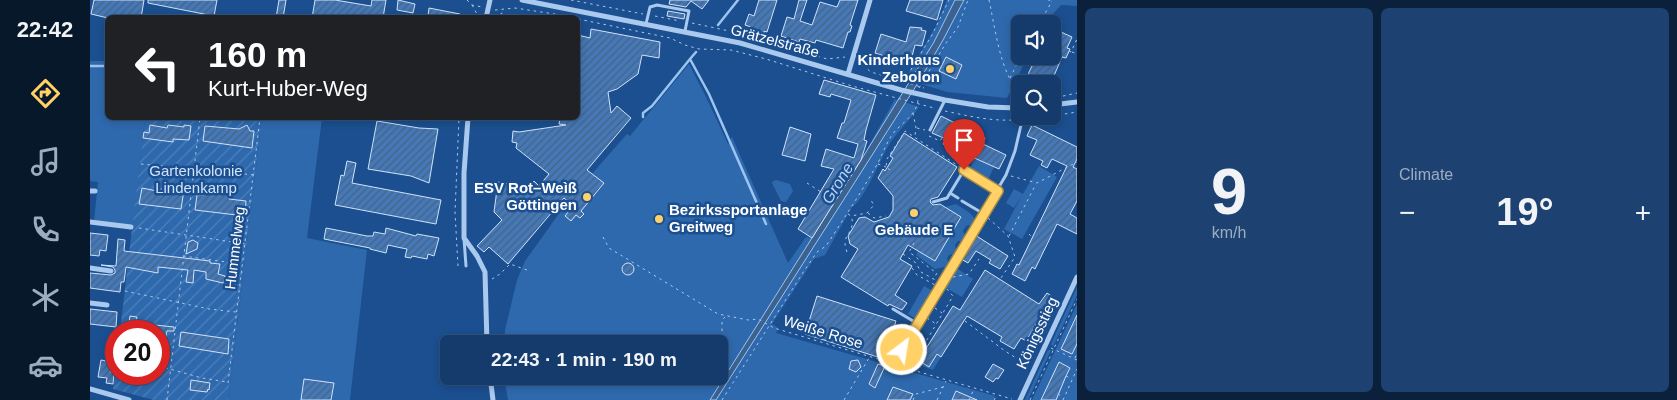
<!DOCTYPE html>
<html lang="en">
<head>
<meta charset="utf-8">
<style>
	body { margin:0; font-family:Arial,sans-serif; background:#1d4271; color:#f1f3f6; height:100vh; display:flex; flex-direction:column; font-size:19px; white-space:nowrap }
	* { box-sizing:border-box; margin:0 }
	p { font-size:16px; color:#9dadc1 }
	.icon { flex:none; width:28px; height:28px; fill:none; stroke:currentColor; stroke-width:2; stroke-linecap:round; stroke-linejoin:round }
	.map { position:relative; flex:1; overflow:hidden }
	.side { display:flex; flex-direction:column; gap:8px; padding:8px; background:#0b203b; width:600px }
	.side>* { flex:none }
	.top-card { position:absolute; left:15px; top:15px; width:475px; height:105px; border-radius:8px; box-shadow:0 2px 8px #0003,0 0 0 1px #33557e; background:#202124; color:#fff; overflow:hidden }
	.fabs { position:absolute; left:921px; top:15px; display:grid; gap:10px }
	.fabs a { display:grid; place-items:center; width:50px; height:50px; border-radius:8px; background:#143b6b; box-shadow:0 2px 8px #0003,0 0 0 1px #33557e; font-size:25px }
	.speed { position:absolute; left:15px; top:320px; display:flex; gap:10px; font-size:25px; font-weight:700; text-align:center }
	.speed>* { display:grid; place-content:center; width:65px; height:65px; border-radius:50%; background:#143b6b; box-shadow:0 2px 8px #0003,0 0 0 1px #33557e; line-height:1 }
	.speed .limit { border:8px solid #d22; background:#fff; color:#111 }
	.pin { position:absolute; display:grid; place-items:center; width:42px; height:42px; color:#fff; margin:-51px -21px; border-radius:50% 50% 50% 0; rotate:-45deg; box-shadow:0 0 5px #0007 }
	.pin .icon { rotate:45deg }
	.me { position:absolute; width:55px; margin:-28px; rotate:31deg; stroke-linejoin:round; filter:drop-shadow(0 0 4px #0008) }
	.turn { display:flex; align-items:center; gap:18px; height:105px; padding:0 20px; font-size:22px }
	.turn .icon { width:65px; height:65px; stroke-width:2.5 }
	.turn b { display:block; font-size:35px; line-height:42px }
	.big { font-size:38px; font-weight:800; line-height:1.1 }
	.side .tile { flex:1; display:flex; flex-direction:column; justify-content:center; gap:8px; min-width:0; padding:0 18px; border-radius:8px; background:#1d4271 }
	.side .dial { align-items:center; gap:0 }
	.dial b { font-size:65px; line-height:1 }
	.heat { display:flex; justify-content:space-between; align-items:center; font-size:28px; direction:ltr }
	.side .tiles { flex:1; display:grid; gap:8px; grid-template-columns:repeat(2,1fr) }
	.trip { position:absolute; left:350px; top:335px; width:288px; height:50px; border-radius:8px; background:#143b6b; box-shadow:0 2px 8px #0003,0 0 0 1px #33557e; font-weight:800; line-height:50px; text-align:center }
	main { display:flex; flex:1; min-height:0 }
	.tab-bar { display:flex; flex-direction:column; width:90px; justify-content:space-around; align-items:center; background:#08182b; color:#9dadc1 }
	.tab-bar .icon { width:35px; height:35px }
	.tab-bar .on { color:#ffd166 }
	.tab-bar b { font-size:22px; color:#f1f3f6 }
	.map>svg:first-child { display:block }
	.green { fill:#2e69ad }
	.garden { fill:url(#garden-furrows) }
	.water { fill:#3c6290; stroke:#9cc4f0 }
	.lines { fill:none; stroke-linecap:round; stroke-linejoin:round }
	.stream { stroke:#9cc4f0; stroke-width:2.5 }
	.building { fill:url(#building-hatch); stroke:#cfe3fa }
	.path { stroke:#a9c9ee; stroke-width:1; stroke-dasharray:2.5 4; stroke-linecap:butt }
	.service { stroke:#a9c9ee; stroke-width:3 }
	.minor { stroke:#a9c9ee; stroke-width:5 }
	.route-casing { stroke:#a68842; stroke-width:12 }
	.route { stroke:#ffd166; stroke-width:9 }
	.poi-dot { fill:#ffd166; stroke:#1b4f8f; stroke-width:2 }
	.labels { text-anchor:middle; stroke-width:5; stroke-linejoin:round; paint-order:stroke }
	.street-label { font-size:15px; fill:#fff; stroke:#1b4f8f }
	.poi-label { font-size:15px; font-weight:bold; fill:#fff; stroke:#1b4f8f; text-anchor:end }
	.park-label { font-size:15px; fill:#cfe3fa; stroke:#1b4f8f }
	.water-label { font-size:16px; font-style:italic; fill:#b5d3f5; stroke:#1b4f8f }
</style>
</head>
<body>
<main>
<nav class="tab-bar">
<b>22:42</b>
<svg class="icon on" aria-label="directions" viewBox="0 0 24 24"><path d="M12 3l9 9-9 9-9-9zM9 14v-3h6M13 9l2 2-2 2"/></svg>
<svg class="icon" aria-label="music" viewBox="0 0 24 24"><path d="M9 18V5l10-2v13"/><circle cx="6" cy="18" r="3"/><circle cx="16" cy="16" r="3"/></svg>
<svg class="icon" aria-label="phone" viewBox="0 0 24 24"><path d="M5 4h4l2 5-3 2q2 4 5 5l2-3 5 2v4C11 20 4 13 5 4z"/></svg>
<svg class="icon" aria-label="climate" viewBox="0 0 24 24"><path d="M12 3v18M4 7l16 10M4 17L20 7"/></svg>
<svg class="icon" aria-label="car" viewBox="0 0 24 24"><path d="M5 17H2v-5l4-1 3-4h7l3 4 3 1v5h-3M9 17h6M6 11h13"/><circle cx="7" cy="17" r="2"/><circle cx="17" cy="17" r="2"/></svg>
</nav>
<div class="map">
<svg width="987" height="400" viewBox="0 0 987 400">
	<defs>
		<pattern id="garden-furrows" width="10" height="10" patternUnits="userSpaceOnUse" patternTransform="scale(1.25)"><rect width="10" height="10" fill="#2e69ad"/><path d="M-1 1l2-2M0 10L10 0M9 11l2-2" fill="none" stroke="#4d80b9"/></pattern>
		<pattern id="building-hatch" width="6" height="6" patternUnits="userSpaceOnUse" patternTransform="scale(1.25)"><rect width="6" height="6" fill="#4478b7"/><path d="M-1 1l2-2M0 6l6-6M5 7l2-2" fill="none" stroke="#486282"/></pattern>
	</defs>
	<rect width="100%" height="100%" fill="#1b4f8f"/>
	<!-- green -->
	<path class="green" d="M857 0H987V6L971 5 954 24H930V56H938L917 98 857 92 815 79 846 26Z
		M0 61H17L18 118H55L43 226 4 221 8 182 0 181Z
		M599 64 616 97 638 144 642 137 698 263 716 237 722 238 771 160 805 99 829 107C818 123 802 136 794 154 788 166 772 202 762 207L735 255 724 259 682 324 688 328 686 333 905 396 903 400H418L414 376H629V344H414L415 330 427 280 435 261 478 201 537 134 540 136Z
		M172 118H232L217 238 277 250 260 400H138Z
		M885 158 904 167 898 180 880 168Z
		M949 166 967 177 932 239 914 229 932 195 924 208 916 203 924 189 933 194Z
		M686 180 700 184 703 191 696 202 691 201 682 183 683 181Z
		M866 204 880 213 884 218 883 226 880 225 876 226 873 231 875 235 871 241H868L865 245 866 249 863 254 859 255 857 258 858 262 855 267 845 269 826 255 828 251 845 260 871 217 855 207Z
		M865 267 883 279 872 297 853 286Z
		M834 286 843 291 842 295H839L826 319 818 314Z
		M987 287V295L963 347 961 344Z
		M987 304V400H942Z
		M823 340 851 357 843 370 816 360 814 355Z
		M958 350H961L938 400H935Z"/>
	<!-- garden -->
	<path class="garden" d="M55 118H172L138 400H64L23 389 26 364V374H69V331H30Z"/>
	<!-- water -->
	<path class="water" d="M865 0H874L853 40 828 83 626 400H620L771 160 844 42Z"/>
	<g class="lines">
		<!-- stream -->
		<path class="stream" d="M628 25 648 0
			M606 52 600 59 619 94 676 224
			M0 66H18
			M553 117V113L562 106 600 59"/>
	</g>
	<!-- building -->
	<path class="building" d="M4 0H54L51 18H18L1 14Z
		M58 0H127L124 16 58 3Z
		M189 0H196L193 18H186Z
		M225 0H245L281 6 282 0H296L293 18H222Z
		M308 0 325 4 323 13 307 10Z
		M580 0H619L612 9 601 1 596 7 579 4Z
		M669 0H687L677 32 674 31V34L660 30 661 27 655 25 659 14 664 16Z
		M709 0H717L710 21 722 25 730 2 747 7 750 0H768L760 25 762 26 760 32H758L753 48 726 40 725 43 710 39 709 42 691 36 697 17 704 19Z
		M820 0H853L847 20 816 11Z
		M339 8 370 14 369 18 338 16Z
		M578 11 595 14 594 19 577 16Z
		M820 27 832 28 831 30 836 31 832 46 825 45 820 64 785 53 791 34 816 42Z
		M962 28 982 37 977 48 980 49 976 58 972 57 963 78 954 74 950 84H937L939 72 947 56H962Z
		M501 29 570 42 569 58 552 55 548 74 527 89 518 92 521 113 527 106 541 118 497 170 514 183 491 211 494 214 490 218 486 215 481 221 475 216 483 206 474 198 418 264 399 247 394 252 387 246 412 220 404 212 408 182 427 185 435 191 444 181 449 186 459 174 426 148 427 143 422 142 423 131 429 132 476 125 469 124 470 118H488V35L500 38Z
		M856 57 872 65 866 79 849 71Z
		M734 80 786 95 776 130 774 140 777 141 771 160 722 238 708 229 744 169 731 166 736 149 764 158 768 144 747 138 752 123H754L761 100 741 94 740 97 729 94Z
		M851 116 895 138 893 144 916 155 909 169 853 144 856 139 842 133Z
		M287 121 329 128 348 129 339 183 321 176 278 169Z
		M60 125 77 128 78 125 94 127V125L101 126 99 140 83 139V142L53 138 54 132 59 133Z
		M157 125 160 131H164L162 148 113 141 115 126 149 129Z
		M942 125 987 147V159L983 167 987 169V201L980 214 987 218V234L967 224 945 269 942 267 935 281 922 274 927 264 929 265 977 166 962 159 957 168 951 165 953 161 940 155 947 140 937 136Z
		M700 127 721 134 715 161 692 155Z
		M814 133 867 167 848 197 841 199 840 202 843 205 850 204 871 217 845 261 818 245 810 259 822 266 805 295 817 303 812 310 799 304 798 306 751 277 768 249 760 244 758 236 769 218 775 217 784 222 799 217 803 210V196L788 178 793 169 795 171 803 158 800 156Z
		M257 161 266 163 262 183 351 200 346 224 245 205 251 175 254 176Z
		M130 186 138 187V190H140L139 199 156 201 155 216 105 210 107 195H114V192L129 195Z
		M52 188 67 191V189L94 190 91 209 49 204Z
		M236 228 277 236H283L284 232 295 234 296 228 326 236 327 234 349 238 344 256 338 254 337 259 322 256 321 258 315 257 317 249 307 247 298 245 296 253 280 249V248L234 239Z
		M0 233 18 235 16 251 10 250 9 256 0 255Z
		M885 235 918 256 910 269 899 263 901 260 886 251 878 263 871 259Z
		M28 239 35 240 34 251 120 261V263L130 264 128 274 135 276 133 283 116 279V272L104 270 103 283 96 282 98 270 68 267V273L36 267 34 282H31L30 292 0 288V273L21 275 25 273V270L23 267 11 265 26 266Z
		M103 240 108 243 107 249 96 254 98 242Z
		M532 269a6 6 0 1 1 12 0a6 6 0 1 1-12 0Z
		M895 270 949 304 957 293 963 297 936 341 931 338 924 349 910 341 912 337 877 316 851 357 847 354 839 367 826 359 833 349 835 350 863 306 870 310Z
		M727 296 806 321 794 359 715 334Z
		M0 309 27 312 26 327 0 324Z
		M987 315V344L982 354 971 349Z
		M40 316 47 317 46 323 84 327V331H77L75 340 69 339V331H38Z
		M91 332 139 339 138 354 89 346Z
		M11 360 22 362 20 372 24 373 23 384 16 383 17 378 8 377Z
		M768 360 771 367 766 372 759 369 761 361Z
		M969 362 980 368 976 376 966 400H951Z
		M788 364 795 366 785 388 779 384Z
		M903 364 914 370 908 379 906 378 903 382 895 377Z
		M214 379 244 383 241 400H211Z
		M101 380 120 383 119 390 118 389 117 392 100 390Z
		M803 387 823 394 820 400H797Z
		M866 391 887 400H862Z"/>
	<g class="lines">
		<!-- path -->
		<path class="path" d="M377 0 382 5 392 7
			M481 0 553 14
			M899 0C904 21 911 80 930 90
			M958 0H963
			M382 5 387 14V18
			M405 10 425 8 471 15
			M474 16 481 18
			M565 16 590 21
			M405 18 415 11
			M488 19 580 38 595 45 609 49 641 50 676 59 762 86 844 108
			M602 23 653 34 737 59 755 57
			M949 24 962 1
			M979 51 981 52 987 39
			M982 52 987 54
			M768 61C774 63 776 69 781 72L834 88
			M920 78 931 56
			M814 81 842 35 859 0
			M829 88 856 43 868 27 878 0
			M973 96 987 93
			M922 101 930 100
			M855 111C878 116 900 121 923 120
			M823 113 826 128 825 136
			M962 116 987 112
			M934 119 959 116
			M827 128 835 130
			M839 136 850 141 852 138
			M51 164 165 175
			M788 164 796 167
			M800 170 796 167 797 159 815 131 870 167
			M921 176 947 183 987 162
			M717 183 731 192
			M778 213 784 218 796 216
			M758 214 761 216 777 213 784 205 780 199
			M898 218 918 236 925 257 911 278
			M49 228 156 244
			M939 234 941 236
			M919 236 946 184
			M513 237 519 248 628 314 658 320 668 319 684 328 798 362
			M824 243 819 252C829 259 836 266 847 273L844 278
			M757 252C751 236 760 237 762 225 763 222 762 219 761 216
			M813 254 826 263 831 272 847 281
			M93 256 151 264
			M368 266 365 212 369 118
			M822 268 827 275 845 285
			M863 277 879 274 889 259
			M402 279 410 274 420 264 437 270
			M35 291 119 309 146 312
			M845 308 852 313
			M837 318 846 324
			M875 321 915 351 937 365
			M632 331V320L635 317
			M826 339 835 343 863 296 856 288
			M986 345 987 346
			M961 348 987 360
			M985 358 987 353
			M69 366 112 378 137 382
			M809 366 922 399
			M976 376 982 379
			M138 383 170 118
			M968 394 973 397
			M77 400 110 118
			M632 400 714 271 727 252 736 246C753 220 770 194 785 168 793 155 796 141 806 130 814 122 827 113 828 100
			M754 400 779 358
			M823 400 826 394 853 387
			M847 400 856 381
			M879 400 884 389
			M904 400 907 395
			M940 400 987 299
			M973 400 987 369"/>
		<!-- service -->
		<path class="service" d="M556 24 560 7 567 5 599 11 595 31
			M840 130 855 100
			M860 193 868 198
			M872 201 894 214
			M843 202 857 198 874 170 908 191
			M374 239 376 266
			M803 309 828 324
			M804 364 916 175 925 151 931 125 927 108"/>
		<!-- minor -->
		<path class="minor" d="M432 0 650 43 811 90 855 100 898 107 930 108
			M396 18 400 0
			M758 74 780 0
			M962 105 987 102
			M378 118 374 173V238L387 256 395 272 397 344
			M0 191H5
			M0 222 41 227
			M0 268 21 271
			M0 303 17 305
			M400 376 403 400
			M0 389 39 400
			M930 400 987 277"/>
	</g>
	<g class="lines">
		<!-- route casing -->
		<g class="route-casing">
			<path id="route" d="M812 350 908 191 874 170"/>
		</g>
		<!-- route -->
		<use href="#route" class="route"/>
	</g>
	<!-- markers -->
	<g class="poi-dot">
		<circle cx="860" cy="69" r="5"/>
		<circle cx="497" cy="197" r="5"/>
		<circle cx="824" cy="213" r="5"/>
		<circle cx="569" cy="219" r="5"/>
	</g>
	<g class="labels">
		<!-- street labels -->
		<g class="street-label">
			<text transform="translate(685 41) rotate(15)" y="5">Grätzelstraße</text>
			<text transform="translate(145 248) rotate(-83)" y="5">Hummelweg</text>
			<text transform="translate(733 332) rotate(17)" y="5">Weiße Rose</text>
			<text transform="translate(947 333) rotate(-65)" y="5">Königsstieg</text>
		</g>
		<!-- poi labels -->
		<g class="poi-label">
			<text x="850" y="65">Kinderhaus<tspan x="850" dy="17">Zebolon</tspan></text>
			<text x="487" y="193">ESV Rot–Weìß<tspan x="487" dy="17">Göttingen</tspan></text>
			<text x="579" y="215" text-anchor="start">Bezirkssportanlage<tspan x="579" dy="17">Greitweg</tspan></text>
			<text x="824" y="235" text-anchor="middle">Gebäude E</text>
		</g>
		<!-- park labels -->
		<g class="park-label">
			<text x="106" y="176">Gartenkolonie<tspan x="106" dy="17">Lindenkamp</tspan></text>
		</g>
		<!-- water labels -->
		<g class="water-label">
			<text transform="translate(747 183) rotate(-58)" y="6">Grone</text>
		</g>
	</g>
</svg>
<div class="fabs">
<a><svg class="icon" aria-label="sound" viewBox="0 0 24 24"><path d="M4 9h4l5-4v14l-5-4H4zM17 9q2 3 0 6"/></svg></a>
<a><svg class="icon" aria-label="search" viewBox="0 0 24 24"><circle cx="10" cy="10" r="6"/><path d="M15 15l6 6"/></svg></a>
</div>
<div class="speed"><div class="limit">20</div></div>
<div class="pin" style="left:874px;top:170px;background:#d93025"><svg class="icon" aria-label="arrive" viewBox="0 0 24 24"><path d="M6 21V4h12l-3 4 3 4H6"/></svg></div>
<svg class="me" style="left:812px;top:350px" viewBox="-20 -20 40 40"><circle r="17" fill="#ffd166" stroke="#fff" stroke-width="3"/><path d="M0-11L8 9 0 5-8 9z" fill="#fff"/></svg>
<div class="trip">22:43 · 1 min · 190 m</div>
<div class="top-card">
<div class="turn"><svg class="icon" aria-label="left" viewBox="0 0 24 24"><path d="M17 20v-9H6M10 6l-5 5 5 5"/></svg><div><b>160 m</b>Kurt-Huber-Weg</div></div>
</div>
</div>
<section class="side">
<div class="tiles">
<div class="tile dial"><b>9</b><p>km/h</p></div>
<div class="tile"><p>Climate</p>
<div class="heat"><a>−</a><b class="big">19°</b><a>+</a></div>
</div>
</div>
</section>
</main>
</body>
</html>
